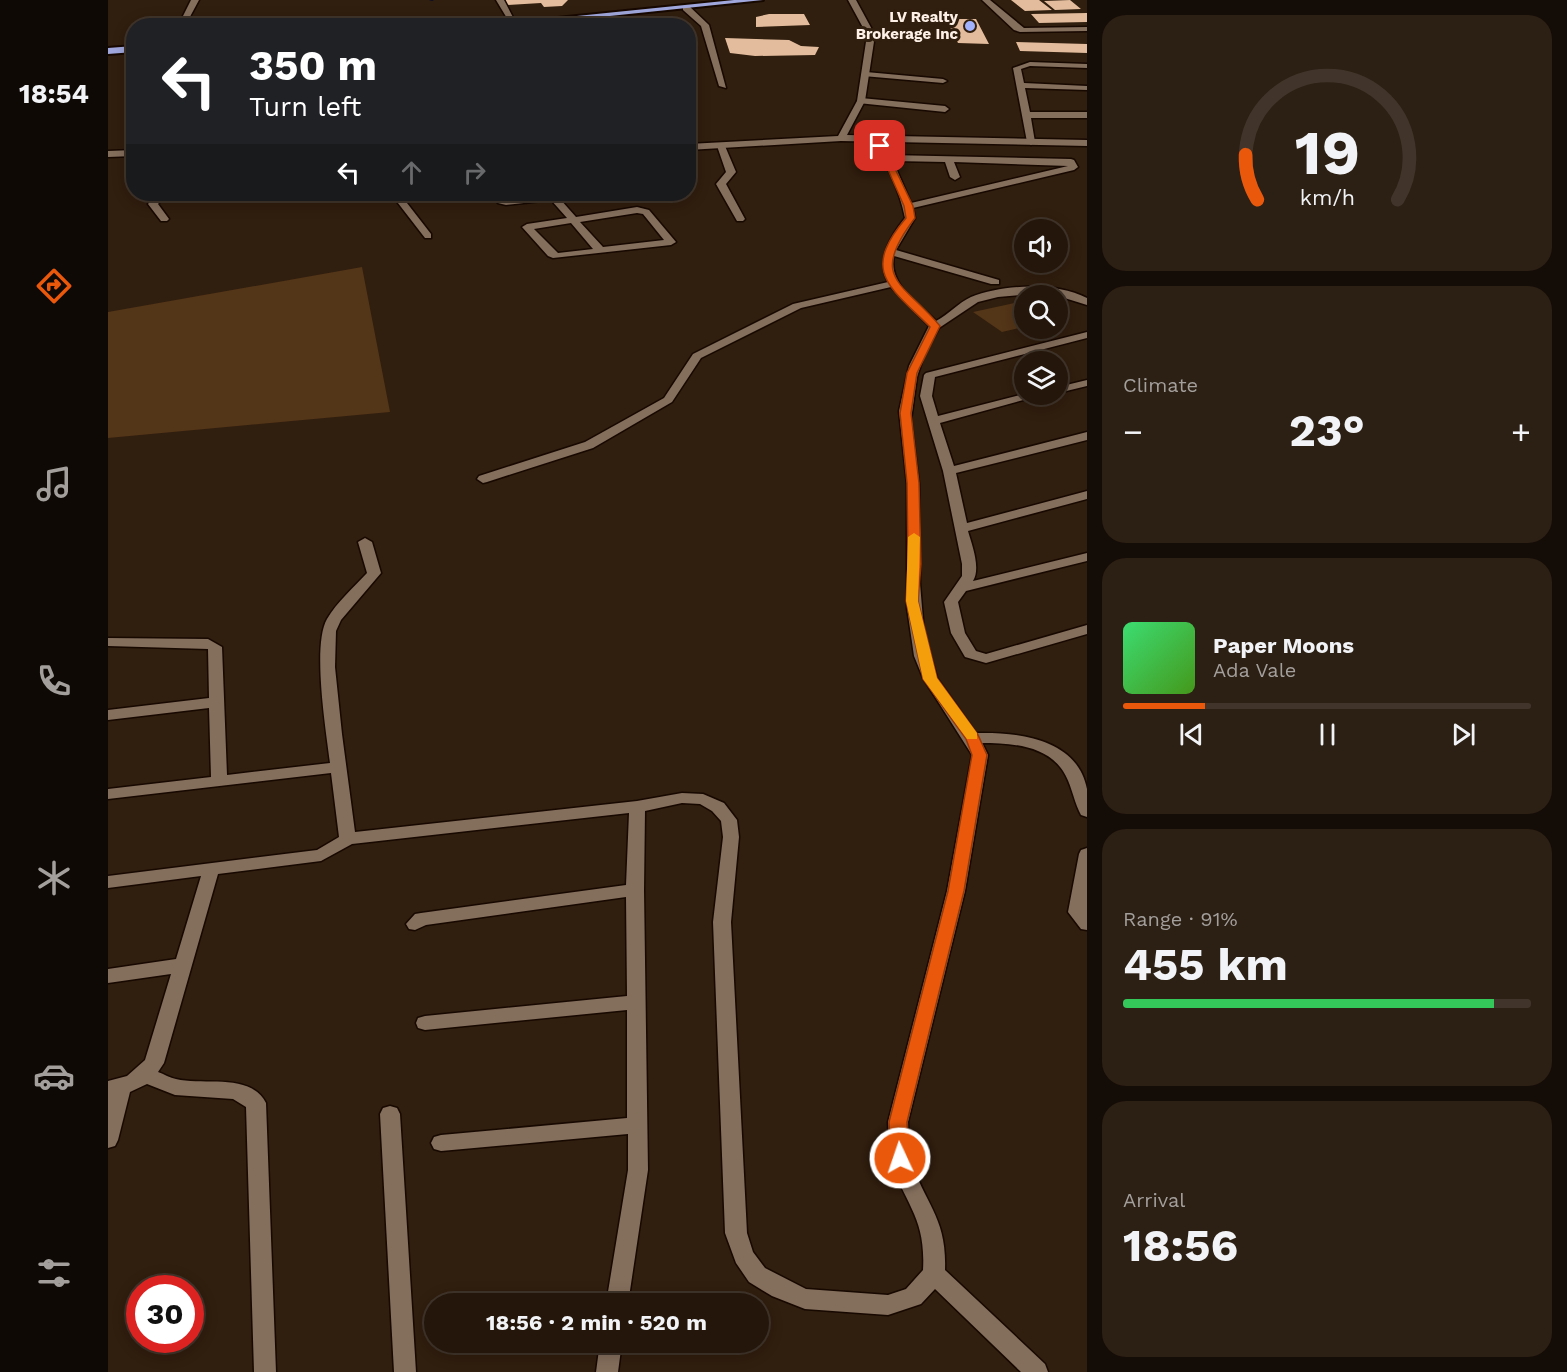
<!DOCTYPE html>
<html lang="en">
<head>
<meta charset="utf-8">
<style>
	body { margin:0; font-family:"Work Sans",sans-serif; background:#2c1f13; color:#f1f3f6; height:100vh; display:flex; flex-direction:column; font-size:22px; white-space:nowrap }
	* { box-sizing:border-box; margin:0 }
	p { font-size:20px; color:#a39f9c }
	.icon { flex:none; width:33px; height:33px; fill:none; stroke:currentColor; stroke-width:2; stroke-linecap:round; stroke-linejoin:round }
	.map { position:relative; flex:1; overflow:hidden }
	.details { display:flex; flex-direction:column; gap:15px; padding:15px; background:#140c06; width:480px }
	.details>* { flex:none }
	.top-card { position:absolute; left:18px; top:18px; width:570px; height:183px; border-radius:24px; box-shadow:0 3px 15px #0003,0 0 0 2px #41352b; background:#202124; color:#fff; overflow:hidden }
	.fabs { position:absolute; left:906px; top:219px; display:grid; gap:12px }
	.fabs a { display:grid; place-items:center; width:54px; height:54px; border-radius:50%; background:#24160a; box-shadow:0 3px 15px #0003,0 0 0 2px #41352b; font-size:30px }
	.speed { position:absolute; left:18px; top:1275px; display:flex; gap:12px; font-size:30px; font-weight:700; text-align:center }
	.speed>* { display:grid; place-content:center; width:78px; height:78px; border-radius:50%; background:#24160a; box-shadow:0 3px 15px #0003,0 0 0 2px #41352b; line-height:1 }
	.speed .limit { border:9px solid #d22; background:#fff; color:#111 }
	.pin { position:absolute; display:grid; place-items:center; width:51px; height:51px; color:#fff; margin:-26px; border-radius:12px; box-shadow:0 3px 9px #0006 }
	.me { position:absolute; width:66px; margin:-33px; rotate:357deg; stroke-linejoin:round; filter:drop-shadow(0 0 4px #0008) }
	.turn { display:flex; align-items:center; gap:21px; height:126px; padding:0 24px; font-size:27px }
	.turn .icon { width:78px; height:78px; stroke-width:2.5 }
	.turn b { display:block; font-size:42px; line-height:51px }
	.lanes { display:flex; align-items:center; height:57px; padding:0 24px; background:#0003; justify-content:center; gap:30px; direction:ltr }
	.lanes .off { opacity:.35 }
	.big { font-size:45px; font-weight:700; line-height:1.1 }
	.details .tile { flex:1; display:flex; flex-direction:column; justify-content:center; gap:9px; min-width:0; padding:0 21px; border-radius:24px; background:#2c1f13 }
	.details .dial { align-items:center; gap:0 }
	.dial svg { height:156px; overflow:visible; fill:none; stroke:#41352b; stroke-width:7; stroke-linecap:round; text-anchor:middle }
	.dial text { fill:#f1f3f6; stroke:none }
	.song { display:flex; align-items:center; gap:18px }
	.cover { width:72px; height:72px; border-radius:9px; background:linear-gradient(135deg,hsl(140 70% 55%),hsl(100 70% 35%)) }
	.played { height:6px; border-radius:3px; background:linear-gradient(90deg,#ea580c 20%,#41352b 20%) }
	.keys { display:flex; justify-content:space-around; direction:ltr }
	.heat { display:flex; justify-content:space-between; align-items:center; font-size:33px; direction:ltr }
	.charge { height:9px; border-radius:4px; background:linear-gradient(90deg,#34c759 91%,#41352b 0) }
	.trip { position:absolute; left:316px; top:1293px; width:345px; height:60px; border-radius:30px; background:#24160a; box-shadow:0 3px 15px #0003,0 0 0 2px #41352b; font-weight:700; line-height:60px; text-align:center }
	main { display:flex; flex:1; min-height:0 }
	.tab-bar { display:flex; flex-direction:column; width:108px; justify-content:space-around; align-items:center; background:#0e0904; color:#a39f9c }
	.tab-bar .icon { width:42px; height:42px }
	.tab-bar .active { color:#ea580c }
	.tab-bar b { font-size:27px; color:#f1f3f6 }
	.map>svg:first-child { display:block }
	.green { fill:#533518 }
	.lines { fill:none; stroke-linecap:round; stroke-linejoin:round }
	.stream { fill:#0a0c2a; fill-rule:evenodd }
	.building { fill:#e2bc9d }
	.minor-casing { stroke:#170800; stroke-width:3 }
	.tertiary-casing { stroke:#170800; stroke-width:3 }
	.trunk-casing { stroke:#170800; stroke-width:4 }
	.minor { fill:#846e5c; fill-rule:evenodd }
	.tertiary { fill:#846e5c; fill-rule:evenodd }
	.trunk { fill:#a0a7dc; fill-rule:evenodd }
	.route { fill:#ea580c; stroke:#983908; stroke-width:1.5 }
	.slow { fill:#f59e0b }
	.poi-dot { fill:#a3b2fd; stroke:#301e0e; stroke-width:2 }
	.labels { text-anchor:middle; stroke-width:6; stroke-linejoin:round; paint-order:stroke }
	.far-poi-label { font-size:15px; font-weight:bold; fill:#fdf0e6; stroke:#301e0e; text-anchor:end }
</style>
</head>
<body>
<main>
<nav class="tab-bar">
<b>18:54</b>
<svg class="icon active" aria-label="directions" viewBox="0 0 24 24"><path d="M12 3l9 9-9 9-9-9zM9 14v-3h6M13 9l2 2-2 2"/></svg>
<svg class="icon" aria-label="music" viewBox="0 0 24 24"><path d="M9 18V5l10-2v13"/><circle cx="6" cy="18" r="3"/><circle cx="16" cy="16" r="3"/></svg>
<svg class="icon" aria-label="phone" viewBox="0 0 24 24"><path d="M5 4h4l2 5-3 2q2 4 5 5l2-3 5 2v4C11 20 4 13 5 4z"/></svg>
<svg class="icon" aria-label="climate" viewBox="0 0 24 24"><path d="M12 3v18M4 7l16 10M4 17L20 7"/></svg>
<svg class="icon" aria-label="car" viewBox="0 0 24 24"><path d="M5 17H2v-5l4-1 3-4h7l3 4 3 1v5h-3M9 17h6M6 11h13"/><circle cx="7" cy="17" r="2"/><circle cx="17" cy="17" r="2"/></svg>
<svg class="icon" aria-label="filters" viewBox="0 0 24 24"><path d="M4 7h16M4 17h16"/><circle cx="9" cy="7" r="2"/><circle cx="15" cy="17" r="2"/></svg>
</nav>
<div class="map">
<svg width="979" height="1372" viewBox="0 0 979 1372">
	<rect width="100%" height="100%" fill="#301e0e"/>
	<!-- green -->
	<path class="green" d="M254 267 282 412 0 438V312Z
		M916 301V327L894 332 865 312Z"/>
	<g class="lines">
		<!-- stream -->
		<path class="stream" d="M321 0H326L324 1Z"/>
	</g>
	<!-- building -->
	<path class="building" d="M395 0H460L454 6 436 7 433 3 398 5Z
		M903 0H931L944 10 917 11Z
		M962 0 973 9 947 10 936 1Z
		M979 13V22L931 23 923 14Z
		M661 14H696L702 25 648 27V17Z
		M838 19H868L881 44 850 43Z
		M617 38 681 40 693 46 711 47 707 55 647 56 622 53Z
		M908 42 979 44V53L912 51Z"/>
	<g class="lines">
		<!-- minor casing -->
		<g class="minor-casing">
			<path id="minor" d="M83 0H91L77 26H70Z
				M874 0H882L916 28 979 27V31L912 32 906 30Z
				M575 6H581L601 25 618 88 611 86 593 26 575 10Z
				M922 62 979 64V68L922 66 913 69 916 83 979 86V90L917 88 922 112H979V118H923L927 142 923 145 919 142 905 68Z
				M758 72 835 79 839 81 835 83 755 76 754 74Z
				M753 98 837 106 841 109 837 112 750 103 749 101Z
				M762 136H768L781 155 963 159 966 160 970 167 966 170 805 208 807 218 788 250 891 280V284H883L786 256C780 285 810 303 828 321 841 314 850 303 863 297 896 284 947 282 979 298V305L950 296 923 294 890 297 870 302 831 328 816 355 809 377 803 420 811 484 812 583 816 632 829 678 868 733C909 732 969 738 979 789 979 797 979 808 979 817L973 815 971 811C965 798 963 783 955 771 938 745 902 743 874 743L880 755 857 891 800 1122C801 1134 799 1148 803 1160 817 1205 839 1217 837 1270L937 1364 940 1372H913L827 1289 813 1304 780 1315 697 1309 664 1296 641 1282 628 1263 617 1233 605 922 615 837 613 821 604 811 592 804 574 803 537 811 536 890 540 1170 520 1304H498L520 1170V1134L333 1151 326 1149 323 1143 326 1137 333 1135 519 1118V1010L317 1030 310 1028 308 1023 310 1018 317 1016 519 996 518 897 318 925 307 930 301 929 298 924 307 914 313 913 518 885 521 813 244 844 213 861 110 874 56 1063 50 1072C56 1074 62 1078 68 1079 96 1086 142 1072 158 1103L168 1372H146L138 1107 125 1099 67 1095 39 1084 22 1092 10 1140 7 1146 0 1148V1081L19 1076 37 1060 63 974 0 983V969L68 959 93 876 0 888V876L209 850 231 837 223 773 0 799V789L103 777 101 708 0 720V710L101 698 100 649 0 646V638L100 639 114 647 119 775 222 763C218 731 204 645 219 619 229 602 246 587 259 573L250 542 257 538 264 542 273 573 233 620 228 631 227 667 234 734 247 832 529 801 574 793 595 794 616 803 629 820 631 837 623 922 639 1233 645 1252 657 1268 698 1289 780 1295 798 1289 815 1270C818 1217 797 1205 782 1159 779 1148 781 1134 780 1122L839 891 864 755 815 678 806 656 799 608V484L791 411 801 366 821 326 783 287 693 308 593 358 564 402 485 448 379 482 375 483 369 479 371 476 477 442 556 398 585 354 685 304 780 282C768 259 783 236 797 218 791 188 778 161 761 138ZM785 161 837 162 842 177 847 180 852 177 846 162 960 166 803 203Z
				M613 143 617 146 628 172 618 184 637 219 635 221H629L608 184 618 172 609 146Z
				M48 194H58L50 204 61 219 59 221H53L40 204Z
				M283 194H292L323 234V238H317Z
				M383 194H392L398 199 439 194H476L472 197 452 199 468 217 529 207 541 210 568 242 563 245 445 258 440 256 414 227 419 224 459 218 443 200 398 205 390 203ZM529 213 535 214 556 240 495 247 472 222ZM463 223 485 249 450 253 426 229Z
				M979 332V338L827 377 824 396 830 416 916 394H937L832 423 846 466 979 432V440L848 473 859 523 979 491V499L860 531C864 545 873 568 865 581L979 553V561L858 591 850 602 857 633 868 651 878 654 979 625V634L878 663 857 657 843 633 836 602 854 576V564L835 471 812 396 816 375 818 373Z
				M979 380V386L950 393V387Z
				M979 848V930L973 929 960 912 971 854 973 850Z
				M282 1106 289 1108 292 1114 308 1372H286L272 1114 275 1108Z
				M492 1342H514L510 1372H488Z"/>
		</g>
		<!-- tertiary casing -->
		<g class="tertiary-casing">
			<path id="tertiary" d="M388 0H396L409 25H403Z
				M740 0H748L767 35 757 101 739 135 979 140V146L733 141 580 150V144L730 136 749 101 759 35Z
				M26 150V156L0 157V151Z"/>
		</g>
		<!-- trunk casing -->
		<g class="trunk-casing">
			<path id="trunk" d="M626 0H655L406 26H370Z
				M26 46V52L0 54V48Z"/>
		</g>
		<!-- minor -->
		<use href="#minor" class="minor"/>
		<!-- tertiary -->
		<use href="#tertiary" class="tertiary"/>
		<!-- trunk -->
		<use href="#trunk" class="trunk"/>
	</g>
	<!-- route -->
	<path class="route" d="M769 145 776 146 805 206 807 218C760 279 795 282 832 326L809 373 803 413 811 483 813 564 810 601 829 678 870 735 879 755 856 891 799 1122 801 1158 798 1163 792 1165 785 1163 782 1158 781 1122 840 891 864 755 858 739 815 679 798 601 800 564 799 483 792 413 799 373 822 327C782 287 752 272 798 218L796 206Z"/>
	<!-- slow -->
	<path class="slow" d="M806 533 812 537 810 601 829 678 869 733V739H859L815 679 798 601 800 537Z"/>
	<!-- markers -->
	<circle class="poi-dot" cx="862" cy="26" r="6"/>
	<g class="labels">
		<!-- far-poi labels -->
		<g class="far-poi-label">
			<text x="850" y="22">LV Realty<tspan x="850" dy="17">Brokerage Inc</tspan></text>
		</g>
	</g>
</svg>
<div class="fabs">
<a><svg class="icon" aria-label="sound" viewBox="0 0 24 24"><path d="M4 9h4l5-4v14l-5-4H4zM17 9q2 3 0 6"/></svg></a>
<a><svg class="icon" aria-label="search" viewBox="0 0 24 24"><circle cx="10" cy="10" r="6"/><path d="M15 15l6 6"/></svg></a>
<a><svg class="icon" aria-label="layers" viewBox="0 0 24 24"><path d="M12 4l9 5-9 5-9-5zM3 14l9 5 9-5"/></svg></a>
</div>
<div class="speed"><div class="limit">30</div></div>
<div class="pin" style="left:772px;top:146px;background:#d93025"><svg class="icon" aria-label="arrive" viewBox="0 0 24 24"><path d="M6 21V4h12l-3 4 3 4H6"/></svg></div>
<svg class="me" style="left:792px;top:1158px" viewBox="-20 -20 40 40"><circle r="17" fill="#ea580c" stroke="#fff" stroke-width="3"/><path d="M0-11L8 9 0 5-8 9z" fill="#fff"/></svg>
<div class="trip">18:56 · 2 min · 520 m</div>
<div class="top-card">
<div class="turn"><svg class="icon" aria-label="left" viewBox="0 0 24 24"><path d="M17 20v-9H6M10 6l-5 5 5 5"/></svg><div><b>350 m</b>Turn left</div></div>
<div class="lanes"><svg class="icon" aria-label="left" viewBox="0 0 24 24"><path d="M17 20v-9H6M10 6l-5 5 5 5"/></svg><svg class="icon off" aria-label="ahead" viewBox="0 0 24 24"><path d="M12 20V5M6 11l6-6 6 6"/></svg><svg class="icon off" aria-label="right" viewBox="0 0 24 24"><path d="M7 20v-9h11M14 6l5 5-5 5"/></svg></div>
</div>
</div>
<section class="details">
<div class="tile dial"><svg viewBox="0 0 100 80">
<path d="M14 69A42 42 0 1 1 86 69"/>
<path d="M14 69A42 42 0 0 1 8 46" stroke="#ea580c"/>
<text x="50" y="56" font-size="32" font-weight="700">19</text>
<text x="50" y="72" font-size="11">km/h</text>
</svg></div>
<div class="tile"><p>Climate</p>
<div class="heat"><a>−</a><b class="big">23°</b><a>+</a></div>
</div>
<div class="tile">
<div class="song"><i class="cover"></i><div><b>Paper Moons</b><p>Ada Vale</p></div></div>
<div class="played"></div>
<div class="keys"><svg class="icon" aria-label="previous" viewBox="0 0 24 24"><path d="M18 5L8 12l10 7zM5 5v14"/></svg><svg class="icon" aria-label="pause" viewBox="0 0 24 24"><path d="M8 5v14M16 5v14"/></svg><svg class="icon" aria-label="next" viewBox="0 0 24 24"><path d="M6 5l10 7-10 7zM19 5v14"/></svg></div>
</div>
<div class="tile"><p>Range · 91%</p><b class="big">455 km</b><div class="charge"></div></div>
<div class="tile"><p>Arrival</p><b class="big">18:56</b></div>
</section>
</main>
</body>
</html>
